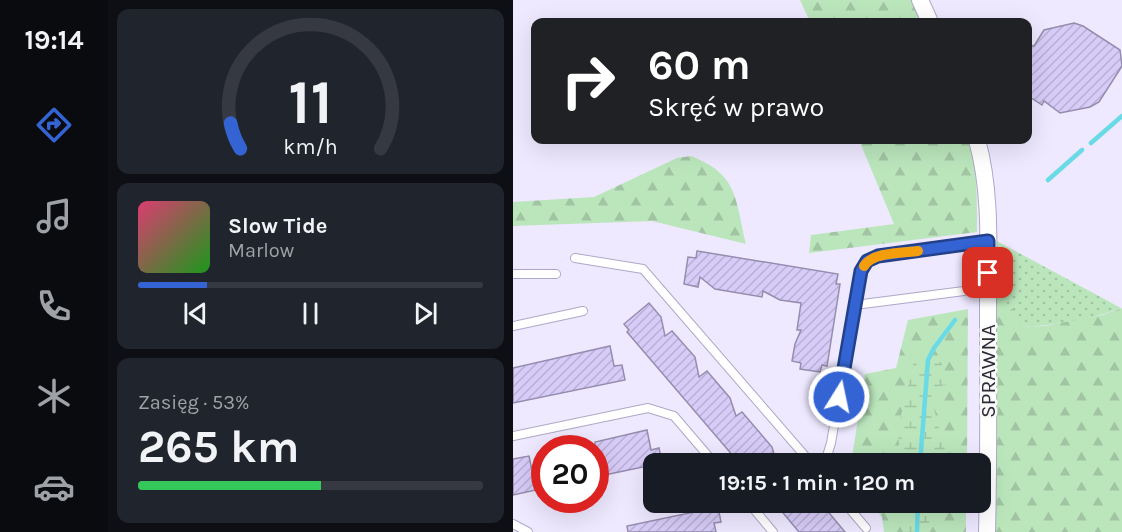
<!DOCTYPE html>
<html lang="pl">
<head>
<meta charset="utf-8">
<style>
	body { margin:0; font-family:Karla,sans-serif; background:#20242c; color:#f1f3f6; height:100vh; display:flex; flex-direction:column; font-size:22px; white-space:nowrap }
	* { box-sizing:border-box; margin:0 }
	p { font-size:20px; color:#9ea1a6 }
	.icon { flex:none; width:33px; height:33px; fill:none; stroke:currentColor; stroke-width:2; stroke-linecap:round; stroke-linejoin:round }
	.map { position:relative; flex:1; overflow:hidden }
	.drawer { display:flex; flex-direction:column; gap:9px; padding:9px; background:#0d0f14; width:405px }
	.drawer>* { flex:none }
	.banner { position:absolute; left:18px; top:18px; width:501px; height:126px; border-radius:12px; box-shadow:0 6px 24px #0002; background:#202124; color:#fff; overflow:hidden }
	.speed { position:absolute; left:18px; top:435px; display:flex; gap:12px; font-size:30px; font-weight:700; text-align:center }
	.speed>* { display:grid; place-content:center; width:78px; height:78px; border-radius:50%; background:#171b24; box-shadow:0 6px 24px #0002; line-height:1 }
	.speed .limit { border:9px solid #d22; background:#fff; color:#111 }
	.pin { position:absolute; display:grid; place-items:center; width:51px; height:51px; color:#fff; margin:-26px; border-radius:12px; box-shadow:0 3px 9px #0006 }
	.me { position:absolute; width:66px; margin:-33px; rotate:10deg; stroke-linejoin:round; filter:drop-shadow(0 0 4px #0008) }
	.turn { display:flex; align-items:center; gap:21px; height:126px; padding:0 18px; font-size:27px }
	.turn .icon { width:78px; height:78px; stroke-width:2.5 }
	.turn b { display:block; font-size:42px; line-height:51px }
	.big { font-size:45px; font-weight:700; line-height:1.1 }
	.drawer .card { flex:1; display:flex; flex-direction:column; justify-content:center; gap:9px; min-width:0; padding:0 21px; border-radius:12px; background:#20242c }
	.drawer .dial { align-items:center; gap:0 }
	.dial svg { height:156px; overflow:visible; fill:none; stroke:#363941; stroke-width:7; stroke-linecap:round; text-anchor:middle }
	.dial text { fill:#f1f3f6; stroke:none }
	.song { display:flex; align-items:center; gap:18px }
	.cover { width:72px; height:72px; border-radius:9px; background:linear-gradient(135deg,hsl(340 70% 55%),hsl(120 70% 35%)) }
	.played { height:6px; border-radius:3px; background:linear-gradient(90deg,#3464d4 20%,#363941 20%) }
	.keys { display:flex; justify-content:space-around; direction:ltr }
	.charge { height:9px; border-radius:4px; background:linear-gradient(90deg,#34c759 53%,#363941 0) }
	.trip { position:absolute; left:130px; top:453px; width:348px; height:60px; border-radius:12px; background:#171b24; box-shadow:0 6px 24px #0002; font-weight:700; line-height:60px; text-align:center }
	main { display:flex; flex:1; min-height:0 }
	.tab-bar { display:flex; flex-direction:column; width:108px; justify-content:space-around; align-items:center; background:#090b0e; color:#9ea1a6 }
	.tab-bar .icon { width:42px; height:42px }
	.tab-bar .on { color:#3464d4 }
	.tab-bar b { font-size:27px; color:#f1f3f6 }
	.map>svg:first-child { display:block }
	.green { fill:url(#green-dots) }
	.forest { fill:url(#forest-firs) }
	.wetland { fill:url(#wetland-marsh) }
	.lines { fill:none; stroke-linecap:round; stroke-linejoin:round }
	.stream { stroke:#6adae7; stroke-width:4.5 }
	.building { fill:url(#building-hatch); stroke:#958dae; stroke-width:1.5 }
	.service-casing { stroke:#afa7c9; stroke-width:10 }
	.minor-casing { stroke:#afa7c9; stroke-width:18 }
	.service { stroke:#fff; stroke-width:8 }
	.minor { stroke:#fff; stroke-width:16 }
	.route-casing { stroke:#22418a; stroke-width:15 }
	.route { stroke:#3464d4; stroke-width:10 }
	.slow { stroke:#f59e0b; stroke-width:10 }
	.labels { text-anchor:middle; stroke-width:5; stroke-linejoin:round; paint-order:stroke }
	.street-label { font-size:21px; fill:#2d2937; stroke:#fafafa }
</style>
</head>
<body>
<main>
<nav class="tab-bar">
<b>19:14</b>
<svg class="icon on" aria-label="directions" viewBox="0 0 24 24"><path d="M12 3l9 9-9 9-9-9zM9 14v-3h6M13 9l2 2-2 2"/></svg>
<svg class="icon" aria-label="music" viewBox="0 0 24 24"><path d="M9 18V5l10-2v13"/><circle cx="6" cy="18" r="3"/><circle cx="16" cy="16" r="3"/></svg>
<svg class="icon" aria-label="phone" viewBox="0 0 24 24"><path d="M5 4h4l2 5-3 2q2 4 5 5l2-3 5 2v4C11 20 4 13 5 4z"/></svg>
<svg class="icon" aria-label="climate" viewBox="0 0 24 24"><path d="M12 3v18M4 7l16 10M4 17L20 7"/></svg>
<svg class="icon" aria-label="car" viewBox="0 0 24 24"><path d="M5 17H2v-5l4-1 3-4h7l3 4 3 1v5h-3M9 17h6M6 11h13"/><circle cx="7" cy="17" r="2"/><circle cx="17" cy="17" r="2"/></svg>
</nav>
<section class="drawer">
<div class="card dial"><svg viewBox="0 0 100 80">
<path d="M14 69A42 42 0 1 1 86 69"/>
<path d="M14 69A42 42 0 0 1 9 56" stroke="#3464d4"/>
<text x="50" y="56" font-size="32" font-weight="700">11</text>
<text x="50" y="72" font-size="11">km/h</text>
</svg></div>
<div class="card">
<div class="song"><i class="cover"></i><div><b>Slow Tide</b><p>Marlow</p></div></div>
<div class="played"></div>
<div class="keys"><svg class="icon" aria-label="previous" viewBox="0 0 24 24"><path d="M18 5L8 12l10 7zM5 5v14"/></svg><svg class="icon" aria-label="pause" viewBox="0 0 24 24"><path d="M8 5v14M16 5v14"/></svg><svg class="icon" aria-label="next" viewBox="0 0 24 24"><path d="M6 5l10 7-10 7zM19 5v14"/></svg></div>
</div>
<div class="card"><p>Zasięg · 53%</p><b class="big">265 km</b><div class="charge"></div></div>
</section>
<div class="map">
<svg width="609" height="532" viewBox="0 0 609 532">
	<defs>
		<pattern id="green-dots" width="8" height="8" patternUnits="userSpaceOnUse" patternTransform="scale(1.5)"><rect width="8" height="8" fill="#bbe6bc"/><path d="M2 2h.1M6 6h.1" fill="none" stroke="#a1c5a2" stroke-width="1.8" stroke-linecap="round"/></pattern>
		<pattern id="forest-firs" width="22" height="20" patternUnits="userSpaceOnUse" patternTransform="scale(1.5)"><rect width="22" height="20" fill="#bbe6bc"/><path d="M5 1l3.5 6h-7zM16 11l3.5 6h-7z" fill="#a1c5a2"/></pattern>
		<pattern id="wetland-marsh" width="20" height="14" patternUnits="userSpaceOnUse" patternTransform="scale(1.5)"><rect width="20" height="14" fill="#bbe6bc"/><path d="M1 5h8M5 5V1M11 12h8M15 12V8" fill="none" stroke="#a1c5a2"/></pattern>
		<pattern id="building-hatch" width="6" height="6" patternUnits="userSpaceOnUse" patternTransform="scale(1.5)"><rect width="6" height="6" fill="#d7ccf8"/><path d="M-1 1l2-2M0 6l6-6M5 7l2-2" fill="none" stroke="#b9afd5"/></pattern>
	</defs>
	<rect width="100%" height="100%" fill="#eee9ff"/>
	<!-- green -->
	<path class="green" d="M482 240 608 308C576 320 541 326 507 327L482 303Z"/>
	<!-- forest -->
	<path class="forest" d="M287 0H400L409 22H297Z
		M346 140H455C465 169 464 201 464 232L296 253 298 235 381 224Z
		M178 156C226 175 222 199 233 244L139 221 0 226V202L81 197 164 158Z
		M482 303 502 310 508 327 532 326 589 315 609 308V532H480Z
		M455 309 454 463 338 464 352 374 383 368 395 320Z
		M357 503H453V532H371L369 517Z"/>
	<!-- wetland -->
	<path class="wetland" d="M401 361 428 362 437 384 423 387 421 409 434 458 433 463H387L385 428Z
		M389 503H424L412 532H391Z"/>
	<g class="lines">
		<!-- stream -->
		<path class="stream" d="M578 143 609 116
			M535 180 569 150
			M407 464 415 360 421 348 442 320
			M404 532 405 502"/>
	</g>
	<!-- building -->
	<path class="building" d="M561 23 570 26 607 50 609 66 586 102 577 107 547 113 531 101 529 105 514 95V44L521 46 531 30Z
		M184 251 325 274 323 284H327L314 366 309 365 307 372 287 369 288 363 279 361 282 344 288 330H284L288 303 267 300 250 291 249 297 202 289 187 277 185 287 171 284 175 257 183 258Z
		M136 303 148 317 152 336 159 331 182 357 186 377 194 371 217 398 223 416 229 412 259 447 264 464H227L114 332 116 330 111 324Z
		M97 346 101 366 109 365 112 380 0 403V368Z
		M134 430 138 450 146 448 149 463 82 477V442Z
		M16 456 23 490 0 495V459Z
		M261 502H307L332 532H286Z
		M205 507 208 522 201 523 203 532H115L114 526Z"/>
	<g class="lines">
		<!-- service casing -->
		<g class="service-casing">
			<path id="service" d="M62 258 130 269 299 464
				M0 274H43
				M342 305 451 291
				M0 326 70 311
				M0 436 135 408 161 416 202 464
				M306 464 314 456 318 443 348 271 354 261 365 257 475 241
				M235 502 260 532
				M331 502 353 528
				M0 524 15 532"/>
		</g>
		<!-- minor casing -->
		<g class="minor-casing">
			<path id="minor" d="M407 0 417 22
				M464 140C479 193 475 252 475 308 475 383 476 457 474 532"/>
		</g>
		<!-- service -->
		<use href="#service" class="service"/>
		<!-- minor -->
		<use href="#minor" class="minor"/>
	</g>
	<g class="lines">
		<!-- route casing -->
		<g class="route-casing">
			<path id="route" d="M326 397 348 271 354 261 365 256 475 241V273"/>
		</g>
		<!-- route -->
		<use href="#route" class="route"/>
		<!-- slow -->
		<path class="slow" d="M351 266C360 252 389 253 405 251"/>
	</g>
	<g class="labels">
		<!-- street labels -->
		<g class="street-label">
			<text transform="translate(475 371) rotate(-90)" y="7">SPRAWNA</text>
		</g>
	</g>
</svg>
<div class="speed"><div class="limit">20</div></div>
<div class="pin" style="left:475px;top:273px;background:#d93025"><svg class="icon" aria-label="arrive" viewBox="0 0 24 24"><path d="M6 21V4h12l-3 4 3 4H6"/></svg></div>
<svg class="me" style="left:326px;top:397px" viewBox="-20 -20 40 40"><circle r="17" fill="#3464d4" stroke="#fff" stroke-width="3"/><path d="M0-11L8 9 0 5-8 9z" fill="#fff"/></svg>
<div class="trip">19:15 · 1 min · 120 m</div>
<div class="banner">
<div class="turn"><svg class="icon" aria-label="right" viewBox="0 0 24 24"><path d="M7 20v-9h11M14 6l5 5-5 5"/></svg><div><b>60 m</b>Skręć w prawo</div></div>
</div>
</div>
</main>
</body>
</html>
